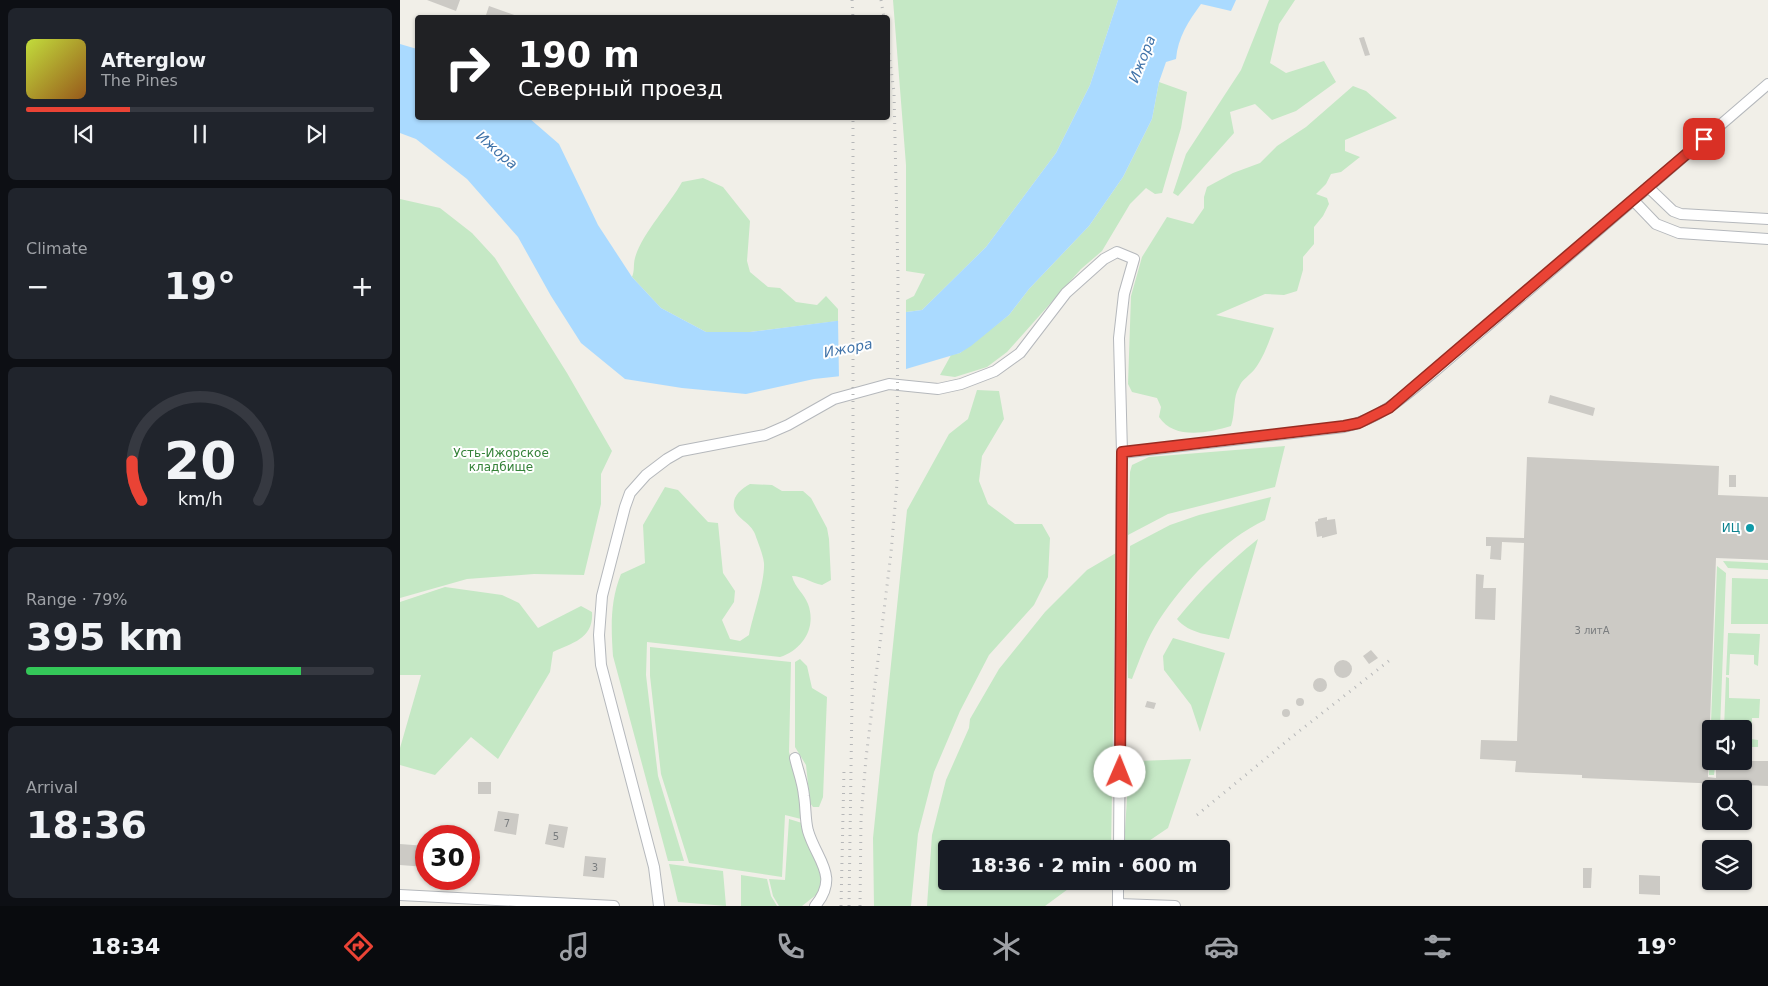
<!DOCTYPE html>
<html lang="en">
<head>
<meta charset="utf-8">
<style>
	body { margin:0; font-family:"DejaVu Sans",sans-serif; background:#20242c; color:#f1f3f6; height:100vh; display:flex; flex-direction:column; font-size:19px; white-space:nowrap }
	* { box-sizing:border-box; margin:0 }
	p { font-size:16px; color:#9ea1a6 }
	.icon { flex:none; width:28px; height:28px; fill:none; stroke:currentColor; stroke-width:2; stroke-linecap:round; stroke-linejoin:round }
	.map { position:relative; flex:1; overflow:hidden }
	.details { display:flex; flex-direction:column; gap:8px; padding:8px; background:#0d0f14; width:400px }
	.details>* { flex:none }
	.banner { position:absolute; left:15px; top:15px; width:475px; height:105px; border-radius:5px; box-shadow:0 1px 4px #0004; background:#202124; color:#fff; overflow:hidden }
	.fabs { position:absolute; left:1302px; top:720px; display:grid; gap:10px }
	.fabs a { display:grid; place-items:center; width:50px; height:50px; border-radius:5px; background:#171b24; box-shadow:0 1px 4px #0004; font-size:25px }
	.speed { position:absolute; left:15px; top:825px; display:flex; gap:10px; font-size:25px; font-weight:700; text-align:center }
	.speed>* { display:grid; place-content:center; width:65px; height:65px; border-radius:50%; background:#171b24; box-shadow:0 1px 4px #0004; line-height:1 }
	.speed .limit { border:8px solid #d22; background:#fff; color:#111 }
	.pin { position:absolute; display:grid; place-items:center; width:42px; height:42px; color:#fff; margin:-21px; border-radius:10px; box-shadow:0 2px 8px #0006 }
	.me { position:absolute; width:55px; margin:-28px; rotate:1deg; stroke-linejoin:round; filter:drop-shadow(0 0 4px #0008) }
	.turn { display:flex; align-items:center; gap:18px; height:105px; padding:0 20px; font-size:22px }
	.turn .icon { width:65px; height:65px; stroke-width:2.5 }
	.turn b { display:block; font-size:35px; line-height:42px }
	.big { font-size:38px; font-weight:700; line-height:1.1 }
	.details .card { flex:1; display:flex; flex-direction:column; justify-content:center; gap:8px; min-width:0; padding:0 18px; border-radius:8px; background:#20242c }
	.details .dial { align-items:center; gap:0 }
	.dial svg { height:130px; overflow:visible; fill:none; stroke:#363941; stroke-width:7; stroke-linecap:round; text-anchor:middle }
	.dial text { fill:#f1f3f6; stroke:none }
	.song { display:flex; align-items:center; gap:15px }
	.cover { width:60px; height:60px; border-radius:8px; background:linear-gradient(135deg,hsl(70 70% 55%),hsl(30 70% 35%)) }
	.played { height:5px; border-radius:2px; background:linear-gradient(90deg,#ea4335 30%,#363941 30%) }
	.keys { display:flex; justify-content:space-around; direction:ltr }
	.heat { display:flex; justify-content:space-between; align-items:center; font-size:28px; direction:ltr }
	.charge { height:8px; border-radius:4px; background:linear-gradient(90deg,#34c759 79%,#363941 0) }
	.trip { position:absolute; left:538px; top:840px; width:292px; height:50px; border-radius:5px; background:#171b24; box-shadow:0 1px 4px #0004; font-weight:700; line-height:50px; text-align:center }
	.dock { display:flex; height:80px; justify-content:space-around; align-items:center; background:#090b0e; color:#9ea1a6 }
	.dock .icon { width:35px; height:35px }
	.dock .current { color:#ea4335 }
	.dock b { font-size:22px; color:#f1f3f6 }
	main { display:flex; flex:1; min-height:0 }
	.map>svg:first-child { display:block }
	.green { fill:#c5e8c5 }
	.water { fill:#aadaff }
	.pier { fill:#f1efe8 }
	.building { fill:#cccac5 }
	.lines { fill:none; stroke-linecap:round; stroke-linejoin:round }
	.minor-casing { stroke:#b5b8bc; stroke-width:12 }
	.minor { stroke:#fff; stroke-width:10 }
	.rail { stroke:#b6b7b8; stroke-width:3; stroke-dasharray:1 6; stroke-linecap:butt }
	.route-casing { stroke:#982c22; stroke-width:12 }
	.route { stroke:#ea4335; stroke-width:9 }
	.culture-dot { fill:#0f9aa8; stroke:#fff; stroke-width:2 }
	.labels { text-anchor:middle; stroke-width:4; stroke-linejoin:round; paint-order:stroke }
	.number-label { font-size:10px; fill:#7a7d7f }
	.park-label { font-size:12px; fill:#348238; stroke:#fff }
	.culture-label { font-size:12px; fill:#0d838f; stroke:#fff; text-anchor:end }
	.water-label { font-size:14px; font-style:italic; fill:#4174aa; stroke:#fff }
</style>
</head>
<body>
<main>
<section class="details">
<div class="card">
<div class="song"><i class="cover"></i><div><b>Afterglow</b><p>The Pines</p></div></div>
<div class="played"></div>
<div class="keys"><svg class="icon" aria-label="previous" viewBox="0 0 24 24"><path d="M18 5L8 12l10 7zM5 5v14"/></svg><svg class="icon" aria-label="pause" viewBox="0 0 24 24"><path d="M8 5v14M16 5v14"/></svg><svg class="icon" aria-label="next" viewBox="0 0 24 24"><path d="M6 5l10 7-10 7zM19 5v14"/></svg></div>
</div>
<div class="card"><p>Climate</p>
<div class="heat"><a>−</a><b class="big">19°</b><a>+</a></div>
</div>
<div class="card dial"><svg viewBox="0 0 100 80">
<path d="M14 69A42 42 0 1 1 86 69"/>
<path d="M14 69A42 42 0 0 1 8 45" stroke="#ea4335"/>
<text x="50" y="56" font-size="32" font-weight="700">20</text>
<text x="50" y="72" font-size="11">km/h</text>
</svg></div>
<div class="card"><p>Range · 79%</p><b class="big">395 km</b><div class="charge"></div></div>
<div class="card"><p>Arrival</p><b class="big">18:36</b></div>
</section>
<div class="map">
<svg width="1368" height="906" viewBox="0 0 1368 906">
	<rect width="100%" height="100%" fill="#f1efe8"/>
	<!-- green -->
	<path class="green" d="M493 0H718L690 85 656 153 586 247 522 310 506 312V300L514 296 525 274 506 271V165Z
		M869 0H895L879 24 870 63 886 73 924 61 936 82 896 111 872 120 855 104 830 112 834 133 778 196 773 193 786 154 841 70Z
		M759 82 787 92 781 128 762 193 755 194 746 188 730 204 702 251 681 269 607 352 587 367 555 377 540 375 551 355 560 353 609 315 629 289 689 226 723 177 752 119Z
		M953 86 966 91 997 118 945 140V151L960 157 941 172 931 174 926 184 916 194 927 198 929 204 923 216 914 227V244L903 257V270L897 291 884 295 865 294 816 315 874 328C869 342 863 359 854 370 850 375 843 379 840 385 832 398 836 411 831 426 808 433 774 440 759 417L761 407 757 398 732 392 728 384 731 296 742 257 767 217 793 224 804 208V197L807 187 833 173 860 163 877 146 906 127Z
		M303 178 323 187 350 221 347 261 350 272 368 287 380 288 396 302 417 305 426 296 438 309V321L350 332H306L261 308 232 277C235 270 233 265 235 258 241 235 270 204 282 182Z
		M0 199 40 208 72 233 95 258 167 373 212 451 201 474V504L184 575 134 574 67 579 0 598Z
		M577 390 599 391 604 419 582 456 579 481 588 504 615 524H642L650 538 648 577 634 605 589 655 560 711 534 772 518 834 511 906H474L473 838 507 510 549 434 568 419Z
		M885 446 875 487 768 514 728 535 730 472 732 465 749 457Z
		M350 484 372 485 382 491H403L411 498 427 528 429 539 431 580 422 585C411 583 403 576 392 576 395 588 404 593 408 604 417 628 402 650 380 657L247 642 246 675 258 776 284 861H268L213 656C211 628 210 601 221 574L245 563 243 525 265 487 278 490 308 522 318 523 323 573 335 591 334 602 322 620 330 639 340 641 349 635C353 615 365 582 364 563 363 554 358 543 355 534 351 523 336 518 334 508 332 496 341 489 350 484Z
		M871 497 865 520C823 540 785 581 759 620 747 638 740 659 732 679L728 678 727 644 730 546 770 525 799 515Z
		M858 539 829 639C811 635 789 634 777 619 801 589 828 563 858 539Z
		M716 553 711 849H546V881H679L645 906H527L532 835 546 780 569 728 570 719 599 669 645 612 687 570Z
		M1323 561 1368 563V570L1328 568Z
		M1317 566 1326 573 1320 729H1311V761H1328V766H1315L1314 775H1309Z
		M1332 578 1368 579V624H1331Z
		M45 587 102 595 119 603 138 628 181 606 192 612C194 638 173 643 153 652L150 672 98 759 71 737 35 775 0 765V748L21 675H0V602Z
		M1328 633 1360 634 1358 666 1354 664V655L1330 654 1329 675H1326Z
		M773 638 825 653 800 732 791 705 764 670 763 656Z
		M250 647 391 662 389 752 400 793 401 819 385 815 382 877 289 863 261 774 250 676Z
		M400 659 407 666 412 688 427 697 423 797 419 807H413L410 803 406 765 395 747V662Z
		M1326 677 1329 678V698L1360 699 1359 718H1352L1351 739 1358 740V747H1344V729H1324Z
		M791 759 768 828 737 849H727L724 846 729 766 738 761Z
		M389 819 402 823 422 876 421 891 402 906H379L373 896 369 879 385 880Z
		M269 864 323 871 326 906 278 902Z
		M341 875 367 879 371 896 377 906H341Z"/>
	<!-- water -->
	<path class="water" d="M718 0H836L831 11 801 4C788 22 778 37 776 59L766 62 759 82 752 119 723 177 689 226 629 289 609 315 571 346 560 353 506 369 414 379 346 394 282 388 225 379 181 343 151 296 118 237 67 179 16 139 0 133V44L17 49 18 118H129L159 144 198 225 232 277 261 308 306 332H350L522 310 586 247 656 153 690 85Z"/>
	<!-- pier -->
	<path class="pier" d="M506 309V371L439 379 438 319Z"/>
	<!-- building -->
	<path class="building" d="M27 0H60L56 11Z
		M89 6 120 17V18H85Z
		M964 37 970 55 965 56 959 38Z
		M1150 395 1195 408 1193 416 1148 403Z
		M1127 457 1319 466 1318 495 1368 497V560L1316 558 1308 777 1316 778V768L1330 769V761H1368V786L1182 778V775L1115 772 1116 761 1080 759 1081 740 1117 741 1124 543 1102 542 1101 560 1090 559 1091 546H1086V537L1124 538Z
		M1329 475H1336V487H1329Z
		M927 517V520L935 519 937 534 922 538V536L917 537 915 522 918 521V519Z
		M1076 574 1084 575 1083 588H1096L1095 620 1075 619Z
		M971 650 978 658 969 664 963 656Z
		M934 669a9 9 0 1 1 18 0a9 9 0 1 1-18 0Z
		M913 685a7 7 0 1 1 14 0a7 7 0 1 1-14 0Z
		M896 702a4 4 0 1 1 8 0a4 4 0 1 1-8 0Z
		M747 701 756 703 754 709 745 707Z
		M882 713a4 4 0 1 1 8 0a4 4 0 1 1-8 0Z
		M78 782H91V794H78Z
		M98 811 119 814 116 835 94 831Z
		M149 824 168 827 164 848 145 844Z
		M0 844 26 846V867L0 865Z
		M185 856 206 858 204 878 183 876Z
		M1183 868H1192L1191 888H1183Z
		M1239 875 1260 876V895L1239 894Z"/>
	<g class="lines">
		<!-- minor casing -->
		<g class="minor-casing">
			<path id="minor" d="M1248 187 1273 211 1281 214 1368 219
				M1233 200 1256 224 1279 233 1368 239
				M722 453 944 427C981 419 1007 394 1035 371L1368 84
				M395 758C398 771 403 783 404 796 406 808 405 820 408 831 417 861 440 876 415 906
				M0 895 214 906
				M718 904 775 906
				M259 906 254 867 201 665 199 635 202 596 225 507 230 493 246 475 267 459 281 451 365 435 388 425 434 399 489 384 538 389 561 384 595 371 620 353 666 293 704 259 717 252 734 259 724 294 719 338 722 453 719 849
				M718 906V881"/>
		</g>
		<!-- minor -->
		<use href="#minor" class="minor"/>
		<!-- rail -->
		<path class="rail" d="M452 0 453 18
			M481 0 484 18
			M797 815 893 736 990 660
			M441 906 444 770
			M449 906 453 632V118
			M460 906 461 818 466 758 491 553 497 483 498 276 494 92 488 46"/>
	</g>
	<g class="lines">
		<!-- route casing -->
		<g class="route-casing">
			<path id="route" d="M720 772 722 452 944 426 959 423 989 408 1304 139"/>
		</g>
		<!-- route -->
		<use href="#route" class="route"/>
	</g>
	<!-- markers -->
	<circle class="culture-dot" cx="1350" cy="528" r="5"/>
	<g class="labels">
		<!-- number labels -->
		<g class="number-label">
			<text x="1192" y="634">3 литА</text>
			<text x="107" y="827">7</text>
			<text x="156" y="840">5</text>
			<text x="195" y="871">3</text>
		</g>
		<!-- park labels -->
		<g class="park-label">
			<text x="101" y="457">Усть-Ижорское<tspan x="101" dy="14">кладбище</tspan></text>
		</g>
		<!-- culture labels -->
		<g class="culture-label">
			<text x="1340" y="532">ИЦ</text>
		</g>
		<!-- water labels -->
		<g class="water-label">
			<text transform="translate(742 59) rotate(-68)" y="5">Ижора</text>
			<text transform="translate(97 150) rotate(41)" y="5">Ижора</text>
			<text transform="translate(448 348) rotate(-11)" y="5">Ижора</text>
		</g>
	</g>
</svg>
<div class="fabs">
<a><svg class="icon" aria-label="sound" viewBox="0 0 24 24"><path d="M4 9h4l5-4v14l-5-4H4zM17 9q2 3 0 6"/></svg></a>
<a><svg class="icon" aria-label="search" viewBox="0 0 24 24"><circle cx="10" cy="10" r="6"/><path d="M15 15l6 6"/></svg></a>
<a><svg class="icon" aria-label="layers" viewBox="0 0 24 24"><path d="M12 4l9 5-9 5-9-5zM3 14l9 5 9-5"/></svg></a>
</div>
<div class="speed"><div class="limit">30</div></div>
<div class="pin" style="left:1304px;top:139px;background:#d93025"><svg class="icon" aria-label="arrive" viewBox="0 0 24 24"><path d="M6 21V4h12l-3 4 3 4H6"/></svg></div>
<svg class="me" style="left:720px;top:772px" viewBox="-20 -20 40 40"><circle r="19" fill="#fff"/><path d="M0-13L10 11 0 6-10 11z" fill="#ea4335"/></svg>
<div class="trip">18:36 · 2 min · 600 m</div>
<div class="banner">
<div class="turn"><svg class="icon" aria-label="right" viewBox="0 0 24 24"><path d="M7 20v-9h11M14 6l5 5-5 5"/></svg><div><b>190 m</b>Северный проезд</div></div>
</div>
</div>
</main>
<nav class="dock">
<b>18:34</b>
<svg class="icon current" aria-label="directions" viewBox="0 0 24 24"><path d="M12 3l9 9-9 9-9-9zM9 14v-3h6M13 9l2 2-2 2"/></svg>
<svg class="icon" aria-label="music" viewBox="0 0 24 24"><path d="M9 18V5l10-2v13"/><circle cx="6" cy="18" r="3"/><circle cx="16" cy="16" r="3"/></svg>
<svg class="icon" aria-label="phone" viewBox="0 0 24 24"><path d="M5 4h4l2 5-3 2q2 4 5 5l2-3 5 2v4C11 20 4 13 5 4z"/></svg>
<svg class="icon" aria-label="climate" viewBox="0 0 24 24"><path d="M12 3v18M4 7l16 10M4 17L20 7"/></svg>
<svg class="icon" aria-label="car" viewBox="0 0 24 24"><path d="M5 17H2v-5l4-1 3-4h7l3 4 3 1v5h-3M9 17h6M6 11h13"/><circle cx="7" cy="17" r="2"/><circle cx="17" cy="17" r="2"/></svg>
<svg class="icon" aria-label="filters" viewBox="0 0 24 24"><path d="M4 7h16M4 17h16"/><circle cx="9" cy="7" r="2"/><circle cx="15" cy="17" r="2"/></svg>
<b>19°</b>
</nav>
</body>
</html>
